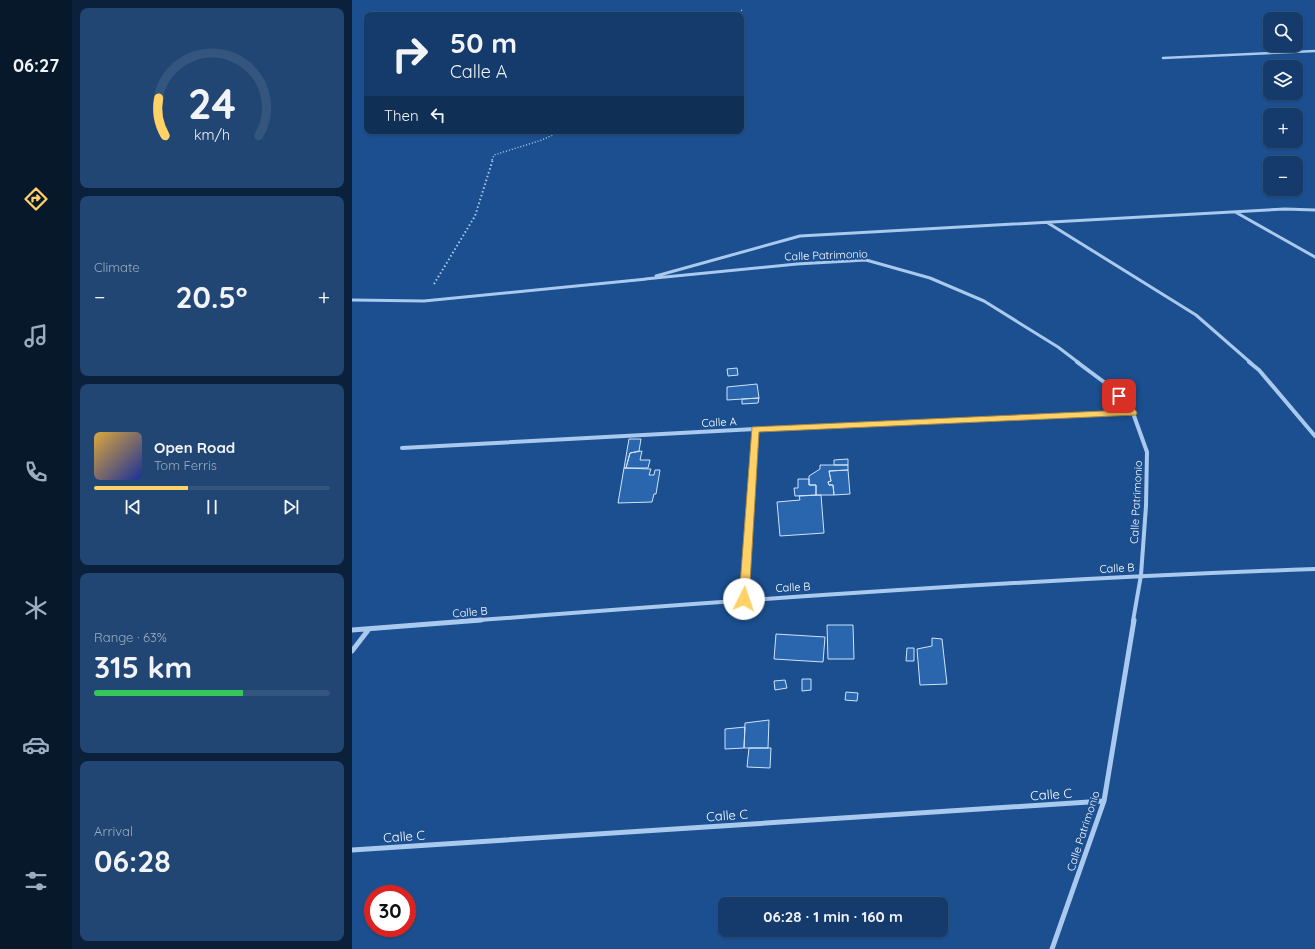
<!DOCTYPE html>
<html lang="en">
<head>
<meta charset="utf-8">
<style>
	body { margin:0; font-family:Quicksand,sans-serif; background:#214673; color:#f1f3f6; height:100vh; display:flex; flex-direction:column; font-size:15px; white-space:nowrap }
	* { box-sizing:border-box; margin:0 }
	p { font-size:13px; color:#9dadc1 }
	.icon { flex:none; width:22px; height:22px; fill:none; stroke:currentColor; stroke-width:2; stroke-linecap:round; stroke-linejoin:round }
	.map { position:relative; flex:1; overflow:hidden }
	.details { display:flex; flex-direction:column; gap:8px; padding:8px; background:#0b203b; width:280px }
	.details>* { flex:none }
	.top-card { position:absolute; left:12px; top:12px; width:380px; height:122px; border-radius:8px; box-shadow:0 1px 3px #0004,0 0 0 1px #33557e; background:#143b6b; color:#f1f3f6; overflow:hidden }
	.fabs { position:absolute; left:911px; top:12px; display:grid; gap:8px }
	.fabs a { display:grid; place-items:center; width:40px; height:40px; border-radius:8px; background:#143b6b; box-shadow:0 1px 3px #0004,0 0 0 1px #33557e; font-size:20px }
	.speed { position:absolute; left:12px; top:885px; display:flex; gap:8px; font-size:20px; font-weight:700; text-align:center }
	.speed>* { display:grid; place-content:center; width:52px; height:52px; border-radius:50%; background:#143b6b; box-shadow:0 1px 3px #0004,0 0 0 1px #33557e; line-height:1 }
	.speed .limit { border:6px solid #d22; background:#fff; color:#111 }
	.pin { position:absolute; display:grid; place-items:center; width:34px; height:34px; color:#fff; margin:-17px; border-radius:8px; box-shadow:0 2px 6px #0006 }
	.me { position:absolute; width:44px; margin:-22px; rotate:4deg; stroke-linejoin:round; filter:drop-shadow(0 0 3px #0008) }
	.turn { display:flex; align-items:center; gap:14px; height:84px; padding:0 20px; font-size:18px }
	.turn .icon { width:52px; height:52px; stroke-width:2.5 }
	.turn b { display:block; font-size:28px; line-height:34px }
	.then { display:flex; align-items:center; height:38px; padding:0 20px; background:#0003; gap:8px; font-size:15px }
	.big { font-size:30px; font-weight:700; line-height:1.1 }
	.details .widget { flex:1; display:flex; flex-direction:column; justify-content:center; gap:6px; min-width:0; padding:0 14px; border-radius:8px; background:#214673 }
	.details .dial { align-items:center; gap:0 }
	.dial svg { height:104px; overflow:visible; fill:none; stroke:#33557e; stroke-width:7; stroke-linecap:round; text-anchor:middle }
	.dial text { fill:#f1f3f6; stroke:none }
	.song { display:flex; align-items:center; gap:12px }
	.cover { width:48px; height:48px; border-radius:6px; background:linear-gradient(135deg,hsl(40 70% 55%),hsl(230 70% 35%)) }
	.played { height:4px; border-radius:2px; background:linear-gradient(90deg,#ffd166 40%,#33557e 40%) }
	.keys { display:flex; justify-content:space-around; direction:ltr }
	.heat { display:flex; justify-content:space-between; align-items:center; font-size:22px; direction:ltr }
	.charge { height:6px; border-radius:3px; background:linear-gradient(90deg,#34c759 63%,#33557e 0) }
	.trip { position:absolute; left:366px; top:897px; width:230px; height:40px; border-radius:8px; background:#143b6b; box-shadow:0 1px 3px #0004,0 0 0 1px #33557e; font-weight:700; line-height:40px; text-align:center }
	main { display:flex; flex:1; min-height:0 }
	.tabs { display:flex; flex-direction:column; width:72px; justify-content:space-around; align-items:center; background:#08182b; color:#9dadc1 }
	.tabs .icon { width:28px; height:28px }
	.tabs .selected { color:#ffd166 }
	.tabs b { font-size:18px; color:#f1f3f6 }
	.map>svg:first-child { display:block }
	.building { fill:#2a66ad; stroke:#cfe3fa }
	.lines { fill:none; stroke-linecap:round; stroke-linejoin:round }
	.path-far1 { stroke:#a9c9ee; stroke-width:1.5; stroke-dasharray:1 2; stroke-linecap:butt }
	.path { stroke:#a9c9ee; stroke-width:2; stroke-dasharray:1.5 2.5; stroke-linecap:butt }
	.minor-far3 { stroke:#a9c9ee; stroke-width:2.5 }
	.minor-far2 { stroke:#a9c9ee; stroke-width:3 }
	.minor-far1 { stroke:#a9c9ee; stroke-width:4 }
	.minor { stroke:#a9c9ee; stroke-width:5 }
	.route { fill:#ffd166; stroke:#a68842 }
	.labels { text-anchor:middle; stroke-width:4; stroke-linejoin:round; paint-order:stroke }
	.street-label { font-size:11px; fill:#fff; stroke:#1b4f8f }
	.near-street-label { font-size:13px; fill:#fff; stroke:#1b4f8f }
</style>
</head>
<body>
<main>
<nav class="tabs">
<b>06:27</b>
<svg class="icon selected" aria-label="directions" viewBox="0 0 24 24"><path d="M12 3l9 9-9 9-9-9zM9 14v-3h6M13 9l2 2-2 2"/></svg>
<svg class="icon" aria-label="music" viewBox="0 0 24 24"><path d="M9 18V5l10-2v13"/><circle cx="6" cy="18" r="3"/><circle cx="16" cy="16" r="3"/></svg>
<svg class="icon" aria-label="phone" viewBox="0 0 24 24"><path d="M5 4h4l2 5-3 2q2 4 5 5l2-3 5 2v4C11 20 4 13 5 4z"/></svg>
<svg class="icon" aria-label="climate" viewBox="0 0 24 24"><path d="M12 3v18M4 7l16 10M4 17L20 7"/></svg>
<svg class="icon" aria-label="car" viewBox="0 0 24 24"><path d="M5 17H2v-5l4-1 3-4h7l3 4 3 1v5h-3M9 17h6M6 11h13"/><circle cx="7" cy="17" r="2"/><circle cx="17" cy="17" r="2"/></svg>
<svg class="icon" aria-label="filters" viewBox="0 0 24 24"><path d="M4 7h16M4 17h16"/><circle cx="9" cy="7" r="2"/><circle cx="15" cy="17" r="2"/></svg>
</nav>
<section class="details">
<div class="widget dial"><svg viewBox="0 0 100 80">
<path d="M14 69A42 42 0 1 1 86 69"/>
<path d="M14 69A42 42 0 0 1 9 40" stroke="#ffd166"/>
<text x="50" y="56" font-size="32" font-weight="700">24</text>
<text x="50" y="72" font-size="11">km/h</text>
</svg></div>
<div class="widget"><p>Climate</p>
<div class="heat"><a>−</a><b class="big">20.5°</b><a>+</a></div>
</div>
<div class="widget">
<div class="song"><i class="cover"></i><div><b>Open Road</b><p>Tom Ferris</p></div></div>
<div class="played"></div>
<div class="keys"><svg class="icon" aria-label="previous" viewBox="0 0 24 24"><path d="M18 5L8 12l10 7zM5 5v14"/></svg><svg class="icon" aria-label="pause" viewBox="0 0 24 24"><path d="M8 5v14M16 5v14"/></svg><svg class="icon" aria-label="next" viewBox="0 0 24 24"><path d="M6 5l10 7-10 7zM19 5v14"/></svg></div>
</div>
<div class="widget"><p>Range · 63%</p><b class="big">315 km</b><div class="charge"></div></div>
<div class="widget"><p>Arrival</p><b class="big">06:28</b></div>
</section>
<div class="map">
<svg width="963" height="949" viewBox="0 0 963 949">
	<rect width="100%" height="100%" fill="#1b4f8f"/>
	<!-- building -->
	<path class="building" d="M385 368 386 375 376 376 375 369Z
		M405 384 407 398 375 400V387Z
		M407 398 406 403 390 404V399Z
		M277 439H289L287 451 278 453 274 468H272Z
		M290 451 288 460H298L296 468H274L278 453Z
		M496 459V465H482V460Z
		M468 465H496V470L477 471 479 481 476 482 477 485H481L482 495H464V485H457V476L468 469Z
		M272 468 299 469 297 475H302L303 470H308L304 494H302L300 502 266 503Z
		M496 470 498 494 482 495 481 485H477L476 482 479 481 477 471Z
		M446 479H457V485H464V495L443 496 442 488H446Z
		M469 495 472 533 428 536 425 502 448 500 447 496Z
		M475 625H501L502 659H476Z
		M424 634 473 637 471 662 422 659Z
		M580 638 590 639 595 684 568 685 565 649 580 646Z
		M555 648H562V661H554Z
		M450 679H459V690L450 691Z
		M433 680 435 688 423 690 422 681Z
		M494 692 506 693 505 701 493 700Z
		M417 720 416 748H392L393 723Z
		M393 727 392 748 373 749V729Z
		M397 748H419L418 768 395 767Z"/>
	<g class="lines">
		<!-- path-far1 -->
		<path class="path-far1" d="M385 15 391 9
			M140 160 142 155 190 140 209 131"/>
		<!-- path -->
		<path class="path" d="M82 284 123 216 141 159"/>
		<!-- minor-far3 -->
		<path class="minor-far3" d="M811 58 963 51"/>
		<!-- minor-far2 -->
		<path class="minor-far2" d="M885 213 963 257
			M696 223 844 315 899 363
			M304 276 448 236 933 209 963 210
			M293 279 445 264 514 260 578 278 632 301 706 347 727 363
			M0 300 72 301 295 279"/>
		<!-- minor-far1 -->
		<path class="minor-far1" d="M725 362 760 388 781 413 795 452 794 506 789 575 781 621
			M897 362 907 370 963 436
			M50 448 403 429 781 413
			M392 599 403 429
			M116 621C398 599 680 579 963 569"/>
		<!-- minor -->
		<path class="minor" d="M0 630 129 620
			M0 651 17 629
			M0 850 752 801
			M700 949 752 801 782 620"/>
	</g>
	<!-- route -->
	<path class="route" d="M767 393 770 394 784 411 785 413 784 415 407 432 397 599 396 602 392 603 389 602 387 599 400 427 773 410 762 396Z"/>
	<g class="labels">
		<!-- street labels -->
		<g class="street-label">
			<text transform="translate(474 255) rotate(-2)" y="4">Calle Patrimonio</text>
			<text transform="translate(367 422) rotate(-3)" y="4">Calle A</text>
			<text transform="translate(784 502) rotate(-87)" y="4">Calle Patrimonio</text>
			<text transform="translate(765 568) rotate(-3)" y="4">Calle B</text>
			<text transform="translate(441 587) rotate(-3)" y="4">Calle B</text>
			<text transform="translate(118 612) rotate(-5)" y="4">Calle B</text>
			<text transform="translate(731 831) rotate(-72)" y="4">Calle Patrimonio</text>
		</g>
		<!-- near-street labels -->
		<g class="near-street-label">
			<text transform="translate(699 794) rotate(-4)" y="5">Calle C</text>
			<text transform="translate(375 815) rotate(-4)" y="5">Calle C</text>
			<text transform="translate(52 836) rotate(-4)" y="5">Calle C</text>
		</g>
	</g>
</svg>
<div class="fabs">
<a><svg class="icon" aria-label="search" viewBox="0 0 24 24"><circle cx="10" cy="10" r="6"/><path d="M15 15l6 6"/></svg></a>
<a><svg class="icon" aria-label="layers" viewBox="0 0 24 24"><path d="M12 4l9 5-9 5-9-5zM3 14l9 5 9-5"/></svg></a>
<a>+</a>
<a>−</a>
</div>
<div class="speed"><div class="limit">30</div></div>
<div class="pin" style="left:767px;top:396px;background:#d93025"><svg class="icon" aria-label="arrive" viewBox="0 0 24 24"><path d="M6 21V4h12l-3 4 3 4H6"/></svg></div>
<svg class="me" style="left:392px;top:599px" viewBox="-20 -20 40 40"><circle r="19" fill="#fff"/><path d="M0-13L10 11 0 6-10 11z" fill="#ffd166"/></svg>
<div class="trip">06:28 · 1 min · 160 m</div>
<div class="top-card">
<div class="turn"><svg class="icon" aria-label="right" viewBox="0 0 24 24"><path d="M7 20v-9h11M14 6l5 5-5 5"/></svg><div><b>50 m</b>Calle A</div></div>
<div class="then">Then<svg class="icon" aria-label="left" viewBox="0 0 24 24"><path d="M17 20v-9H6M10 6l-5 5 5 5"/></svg></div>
</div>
</div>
</main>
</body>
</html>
